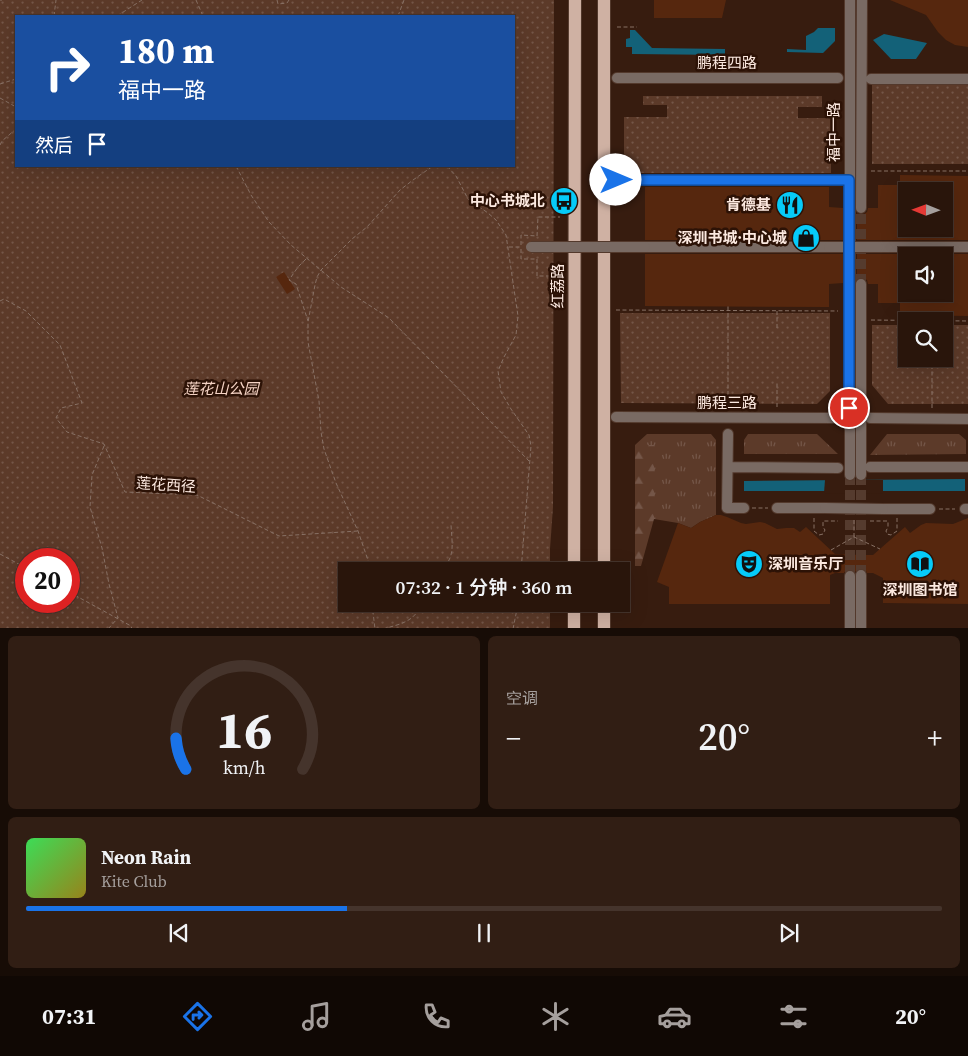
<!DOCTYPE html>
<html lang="zh">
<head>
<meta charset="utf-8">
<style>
	body { margin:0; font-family:"Source Serif 4","Noto Sans SC",serif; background:#311e14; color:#f1f3f6; height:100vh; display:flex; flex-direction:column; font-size:19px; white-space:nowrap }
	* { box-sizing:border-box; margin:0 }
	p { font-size:16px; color:#a59f9d }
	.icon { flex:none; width:28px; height:28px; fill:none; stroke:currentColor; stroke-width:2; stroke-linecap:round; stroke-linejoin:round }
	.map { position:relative; height:628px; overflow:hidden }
	.side { display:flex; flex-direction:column; gap:8px; padding:8px; background:#170c06; flex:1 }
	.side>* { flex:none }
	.banner { position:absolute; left:15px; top:15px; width:500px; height:152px; border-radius:0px; box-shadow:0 5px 20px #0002,0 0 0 1px #45342c; background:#1a4fa0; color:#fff; overflow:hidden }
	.needle { width:32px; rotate:271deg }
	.controls { position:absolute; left:898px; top:182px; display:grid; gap:10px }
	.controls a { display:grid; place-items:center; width:55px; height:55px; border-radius:0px; background:#29150b; box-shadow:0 5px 20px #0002,0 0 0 1px #45342c; font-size:25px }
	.speed { position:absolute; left:15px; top:548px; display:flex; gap:10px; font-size:25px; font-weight:700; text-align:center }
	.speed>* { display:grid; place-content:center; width:65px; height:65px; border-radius:50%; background:#29150b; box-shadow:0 5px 20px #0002,0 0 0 1px #45342c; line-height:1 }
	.speed .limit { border:8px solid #d22; background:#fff; color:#111 }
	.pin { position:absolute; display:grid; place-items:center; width:42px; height:42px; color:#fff; margin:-21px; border:2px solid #fff; border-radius:50%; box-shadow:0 1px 5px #0007 }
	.me { position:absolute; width:55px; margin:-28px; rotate:90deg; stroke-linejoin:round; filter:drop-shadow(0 0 4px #0008) }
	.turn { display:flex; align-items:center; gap:18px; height:105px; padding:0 20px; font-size:22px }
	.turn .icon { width:65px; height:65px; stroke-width:2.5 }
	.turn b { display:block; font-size:35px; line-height:42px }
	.then { display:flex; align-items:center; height:48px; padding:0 20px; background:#0003; gap:10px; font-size:19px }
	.big { font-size:38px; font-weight:600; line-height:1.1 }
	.side .card { flex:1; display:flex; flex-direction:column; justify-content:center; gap:8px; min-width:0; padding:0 18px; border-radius:8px; background:#311e14 }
	.side .dial { align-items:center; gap:0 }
	.dial svg { height:130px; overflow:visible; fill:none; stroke:#45342c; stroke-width:7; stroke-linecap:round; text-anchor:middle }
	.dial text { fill:#f1f3f6; stroke:none }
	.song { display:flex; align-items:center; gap:15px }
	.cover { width:60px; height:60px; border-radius:8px; background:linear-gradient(135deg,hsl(130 70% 55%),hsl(50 70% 35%)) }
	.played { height:5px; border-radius:2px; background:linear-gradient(90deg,#1a73e8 35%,#45342c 35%) }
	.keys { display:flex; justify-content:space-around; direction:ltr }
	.heat { display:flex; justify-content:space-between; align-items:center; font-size:28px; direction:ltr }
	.side .tiles { flex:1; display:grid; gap:8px; grid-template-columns:1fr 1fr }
	.card:last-child { grid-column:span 2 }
	.trip { position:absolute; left:338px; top:562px; width:292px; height:50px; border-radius:0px; background:#29150b; box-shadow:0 5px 20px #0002,0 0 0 1px #45342c; font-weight:600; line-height:50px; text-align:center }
	.dock { display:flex; height:80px; justify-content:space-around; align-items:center; background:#100804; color:#a59f9d }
	.dock .icon { width:35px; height:35px }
	.dock .on { color:#1a73e8 }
	.dock b { font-size:22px; color:#f1f3f6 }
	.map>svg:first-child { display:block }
	.grass { fill:url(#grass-tufts) }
	.forest { fill:url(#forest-firs) }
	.park { fill:url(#park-dots); fill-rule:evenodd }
	.water { fill:#136178 }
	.pier { fill:#371c0f }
	.building { fill:#56270e; fill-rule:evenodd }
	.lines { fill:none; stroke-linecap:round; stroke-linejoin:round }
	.minor-tunnel { stroke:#553b2e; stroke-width:10; stroke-dasharray:10 5; stroke-linecap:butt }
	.minor-casing { stroke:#53392c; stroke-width:12 }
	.major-casing { stroke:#53392c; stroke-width:14 }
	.path { stroke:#887165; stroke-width:1; stroke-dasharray:4 2.5; stroke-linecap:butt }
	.minor { stroke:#796a63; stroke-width:10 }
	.major { stroke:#cfb1a3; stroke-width:12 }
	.minor-bridge-casing { stroke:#53392c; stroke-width:12; stroke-linecap:butt }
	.path-bridge { stroke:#887165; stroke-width:1; stroke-dasharray:4 2.5; stroke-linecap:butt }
	.minor-bridge { stroke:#796a63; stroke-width:10 }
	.route-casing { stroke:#114b97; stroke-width:12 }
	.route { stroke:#1a73e8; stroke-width:9 }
	.labels { text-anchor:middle; stroke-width:5; stroke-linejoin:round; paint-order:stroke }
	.street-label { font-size:15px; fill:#fce9e0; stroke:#2c1206 }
	.poi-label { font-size:15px; font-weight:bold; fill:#fce9e0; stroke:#2c1206; text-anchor:end }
	.park-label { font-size:15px; font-style:italic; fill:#f5d3c4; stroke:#2c1206 }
</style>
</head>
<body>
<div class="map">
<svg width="968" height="629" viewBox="0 0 968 629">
	<defs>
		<pattern id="grass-tufts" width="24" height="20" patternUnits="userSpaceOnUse" patternTransform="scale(1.25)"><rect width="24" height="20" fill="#5c3a29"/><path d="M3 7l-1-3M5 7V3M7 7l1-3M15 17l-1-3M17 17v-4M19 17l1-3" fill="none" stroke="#745648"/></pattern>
		<pattern id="forest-firs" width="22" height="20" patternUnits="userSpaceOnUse" patternTransform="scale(1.25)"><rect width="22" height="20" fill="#5c3a29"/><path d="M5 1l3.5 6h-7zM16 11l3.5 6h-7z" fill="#745648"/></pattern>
		<pattern id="park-dots" width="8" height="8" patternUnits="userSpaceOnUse" patternTransform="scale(1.25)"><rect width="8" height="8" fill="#5c3a29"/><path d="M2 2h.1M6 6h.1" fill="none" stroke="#745648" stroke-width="1.8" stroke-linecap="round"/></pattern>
	</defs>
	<rect width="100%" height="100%" fill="#371c0f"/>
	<!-- grass -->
	<path class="grass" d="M647 434H711L716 440V515L700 522 691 528 678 523 654 519V445H635Z
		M748 434H817L838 454H744V440Z
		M887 434H959L966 440V454L870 455Z"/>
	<!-- forest -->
	<path class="forest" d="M635 445H654V519L641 566H635Z"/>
	<!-- park -->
	<path class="park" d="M0 0H554L553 507 550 549V571H346V604H550V628H0ZM16 16H514V166H16ZM26 559H69V601H26Z
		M872 85H968V164H872Z
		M643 96H822V107H798V118H831V173H624V117H667V105H643Z
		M620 313H830V391L817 404 621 403Z
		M872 325H906V359H944V325H968V404H888L872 385Z"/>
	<!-- water -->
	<path class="water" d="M818 28H835V41L823 53 787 52V49L806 50V36L814 32Z
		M630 30H635L652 48 725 49V55L632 54V47H626V39L630 38Z
		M884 34 927 43 916 59H891L873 40Z
		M965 479V491H744V481Z"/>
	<!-- pier -->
	<path class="pier" d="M825 480H883V494L824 493Z"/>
	<!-- building -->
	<path class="building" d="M654 0H726L722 18H654Z
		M890 0H968V47L955 45 946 40 938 32 926 15Z
		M900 175 968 176V240H857V213L860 215 864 214 867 212 868 208H878V185H900ZM906 191H944V229H906Z
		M645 187H829V207L843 208V240H645Z
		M645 254H843V283L829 284V307L645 306Z
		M857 254H968V316L900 315V303H878V284H868L867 280 861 277 857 279ZM906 256H944V294H906Z
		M284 272 295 289 287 294 276 277Z
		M716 515H721L727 517 741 523 746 524 760 522 765 523 777 529 786 528H794L800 532 806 527 835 554 862 555H873L905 527 910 533 921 525 926 523 953 524 968 518V604L883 603V578L873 573H867L865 569 861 568 858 569 855 572 850 569 846 570 844 573H835L830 575V604H669V587L657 582 678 523 691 528 700 522Z"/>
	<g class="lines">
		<!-- minor-tunnel -->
		<path class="minor-tunnel" d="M861 284V208
			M850 475V576
			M861 575V475"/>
		<!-- minor casing -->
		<g class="minor-casing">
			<path id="minor" d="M617 78H838
				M871 79H968
				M616 180H849
				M861 208 862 0
				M645 247H829
				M878 247H968
				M861 284V475
				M616 417 838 418
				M870 418 968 419
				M728 434 727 508H744
				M728 467 838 468
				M870 467H968
				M850 475V0
				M777 508H825
				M883 509H930
				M965 509H968
				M861 575V629
				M850 576V629"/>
		</g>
		<!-- major casing -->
		<g class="major-casing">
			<path id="major" d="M604 0V571
				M574 571 575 0
				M604 604V629
				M574 629V604"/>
		</g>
		<!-- path -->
		<path class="path" d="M0 0H2
			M196 0 203 16
			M277 0 278 4 287 3 289 0
			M54 16 56 0
			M117 16 142 0
			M398 16 404 0
			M617 27H637
			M0 84 16 79
			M0 98 16 107
			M0 145 2 141 16 129
			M236 166 251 195 269 222 291 245 341 287 389 318 529 461
			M447 166 456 176 468 199 488 213 496 220 506 235 518 316 516 335 504 357 498 371 501 392 511 409 529 435 531 446 521 571
			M871 171H968
			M521 245V235L537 236 538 217H560
			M509 247H522
			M521 249V259H537V276H560
			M306 259 298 267 289 280 296 284 308 321
			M0 301 4 299 26 311 60 345 82 403 61 408 56 418 67 432 104 444 125 492 197 495 279 536 358 531
			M616 310 838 311
			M871 320 968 321
			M777 328V311
			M777 407V381
			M728 408V306
			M932 408V359
			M104 446 92 475 90 507 102 548 109 584 118 618 108 629
			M752 508H768
			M939 509H955
			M814 518V531L819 535 823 534 825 530 823 527V521H838
			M870 521H888V527L886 531 887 534 891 535 897 531V517
			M854 537V519
			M0 554 26 568
			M370 571V566L358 531 336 483 324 449 321 432 319 401 308 342V322L315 285 317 277 321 270 352 239 367 227 400 190 413 180 433 166
			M440 571C456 558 452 544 451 525
			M69 592 131 626 132 629
			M372 604 375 629
			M383 629C400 624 415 622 421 604
			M513 629 518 604"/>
		<!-- minor -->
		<use href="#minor" class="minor"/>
		<!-- major -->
		<use href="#major" class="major"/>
		<!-- minor-bridge casing -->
		<g class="minor-bridge-casing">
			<path id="minor-bridge" d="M531 247H645
				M829 247H878
				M825 508 883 509"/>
		</g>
		<!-- path-bridge -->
		<path class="path-bridge" d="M831 550 854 537 880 549"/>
		<!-- minor-bridge -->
		<use href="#minor-bridge" class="minor-bridge"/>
	</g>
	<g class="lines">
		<!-- route casing -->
		<g class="route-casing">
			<path id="route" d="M616 180H849V408"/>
		</g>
		<!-- route -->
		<use href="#route" class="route"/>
	</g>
	<!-- icons -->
	<defs>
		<g id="bus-disc" transform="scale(1.4375)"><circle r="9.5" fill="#06cbf9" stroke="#2c1206"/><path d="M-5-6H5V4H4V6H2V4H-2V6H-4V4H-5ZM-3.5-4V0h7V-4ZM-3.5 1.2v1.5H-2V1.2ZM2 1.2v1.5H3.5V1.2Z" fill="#111"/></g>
		<g id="restaurant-disc" transform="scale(1.4375)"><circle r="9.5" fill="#06cbf9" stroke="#2c1206"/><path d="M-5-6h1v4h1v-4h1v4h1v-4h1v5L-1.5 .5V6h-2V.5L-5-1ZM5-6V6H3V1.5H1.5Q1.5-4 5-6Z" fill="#111"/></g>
		<g id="shop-disc" transform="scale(1.4375)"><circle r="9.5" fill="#06cbf9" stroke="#2c1206"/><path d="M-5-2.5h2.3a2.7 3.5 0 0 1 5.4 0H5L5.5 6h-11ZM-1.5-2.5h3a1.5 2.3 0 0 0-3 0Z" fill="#111"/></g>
		<g id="theatre-disc" transform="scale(1.4375)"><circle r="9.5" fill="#06cbf9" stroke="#2c1206"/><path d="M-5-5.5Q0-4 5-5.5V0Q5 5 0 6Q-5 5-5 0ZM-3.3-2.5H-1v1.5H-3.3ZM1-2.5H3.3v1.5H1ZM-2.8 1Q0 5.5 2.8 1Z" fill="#111"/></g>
		<g id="library-disc" transform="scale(1.4375)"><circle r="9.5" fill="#06cbf9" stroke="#2c1206"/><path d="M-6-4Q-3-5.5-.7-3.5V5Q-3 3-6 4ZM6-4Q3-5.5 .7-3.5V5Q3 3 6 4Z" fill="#111"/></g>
	</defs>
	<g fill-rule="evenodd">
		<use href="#bus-disc" x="564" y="201"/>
		<use href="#restaurant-disc" x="790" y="205"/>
		<use href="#shop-disc" x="806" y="238"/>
		<use href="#theatre-disc" x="749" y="564"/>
		<use href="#library-disc" x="920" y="564"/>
	</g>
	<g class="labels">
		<!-- street labels -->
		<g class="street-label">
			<text x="727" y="68">鹏程四路</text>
			<text transform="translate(834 132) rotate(-90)" y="5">福中一路</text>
			<text transform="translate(558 286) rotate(-90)" y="5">红荔路</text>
			<text x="727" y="408">鹏程三路</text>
			<text transform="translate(166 485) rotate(4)" y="5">莲花西径</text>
		</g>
		<!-- poi labels -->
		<g class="poi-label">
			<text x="545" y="206">中心书城北</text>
			<text x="771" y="210">肯德基</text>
			<text x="787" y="243">深圳书城·中心城</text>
			<text x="768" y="569" text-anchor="start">深圳音乐厅</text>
			<text x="920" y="595" text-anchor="middle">深圳图书馆</text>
		</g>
		<!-- park labels -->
		<g class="park-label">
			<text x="221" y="394">莲花山公园</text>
		</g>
	</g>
</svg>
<div class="controls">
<a><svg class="needle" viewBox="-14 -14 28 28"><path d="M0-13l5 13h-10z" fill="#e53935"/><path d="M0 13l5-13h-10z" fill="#a59f9d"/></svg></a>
<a><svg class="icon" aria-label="sound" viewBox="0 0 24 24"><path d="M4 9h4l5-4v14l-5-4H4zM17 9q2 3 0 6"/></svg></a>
<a><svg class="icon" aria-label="search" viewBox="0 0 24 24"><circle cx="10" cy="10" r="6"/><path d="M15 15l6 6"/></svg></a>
</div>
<div class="speed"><div class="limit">20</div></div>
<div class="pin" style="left:849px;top:408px;background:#d93025"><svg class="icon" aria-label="arrive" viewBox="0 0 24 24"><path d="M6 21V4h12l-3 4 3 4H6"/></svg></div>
<svg class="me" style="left:616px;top:180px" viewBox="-20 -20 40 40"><circle r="19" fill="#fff"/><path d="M0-13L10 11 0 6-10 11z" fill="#1a73e8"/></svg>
<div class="trip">07:32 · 1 分钟 · 360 m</div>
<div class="banner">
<div class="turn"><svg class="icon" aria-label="right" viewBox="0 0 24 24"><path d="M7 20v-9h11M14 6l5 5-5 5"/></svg><div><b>180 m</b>福中一路</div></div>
<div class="then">然后<svg class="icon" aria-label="arrive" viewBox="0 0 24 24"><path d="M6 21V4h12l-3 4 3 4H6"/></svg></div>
</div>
</div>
<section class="side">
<div class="tiles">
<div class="card dial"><svg viewBox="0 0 100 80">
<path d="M14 69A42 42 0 1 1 86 69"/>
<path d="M14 69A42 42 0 0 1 8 50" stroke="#1a73e8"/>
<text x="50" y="56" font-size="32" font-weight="700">16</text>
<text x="50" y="72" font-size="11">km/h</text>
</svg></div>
<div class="card"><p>空调</p>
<div class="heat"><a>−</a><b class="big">20°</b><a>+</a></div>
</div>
<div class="card">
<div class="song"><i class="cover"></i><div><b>Neon Rain</b><p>Kite Club</p></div></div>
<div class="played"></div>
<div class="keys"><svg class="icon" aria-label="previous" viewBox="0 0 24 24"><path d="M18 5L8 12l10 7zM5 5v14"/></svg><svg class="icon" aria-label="pause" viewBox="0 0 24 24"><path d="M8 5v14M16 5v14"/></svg><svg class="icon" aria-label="next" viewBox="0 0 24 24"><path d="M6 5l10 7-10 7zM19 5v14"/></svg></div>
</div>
</div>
</section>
<nav class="dock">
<b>07:31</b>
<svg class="icon on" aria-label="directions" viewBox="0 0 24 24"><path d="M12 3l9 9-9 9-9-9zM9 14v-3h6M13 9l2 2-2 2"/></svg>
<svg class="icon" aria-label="music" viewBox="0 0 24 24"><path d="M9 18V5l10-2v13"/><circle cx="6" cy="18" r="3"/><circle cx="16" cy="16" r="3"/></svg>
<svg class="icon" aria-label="phone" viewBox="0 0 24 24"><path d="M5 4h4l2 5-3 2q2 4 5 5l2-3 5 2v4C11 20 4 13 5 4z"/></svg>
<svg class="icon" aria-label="climate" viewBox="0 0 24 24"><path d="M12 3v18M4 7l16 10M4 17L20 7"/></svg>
<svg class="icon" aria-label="car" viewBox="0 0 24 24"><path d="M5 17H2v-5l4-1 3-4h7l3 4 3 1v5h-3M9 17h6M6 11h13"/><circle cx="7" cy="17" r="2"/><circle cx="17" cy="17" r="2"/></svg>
<svg class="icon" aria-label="filters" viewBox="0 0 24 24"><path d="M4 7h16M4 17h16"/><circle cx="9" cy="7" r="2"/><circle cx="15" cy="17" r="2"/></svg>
<b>20°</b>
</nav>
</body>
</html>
